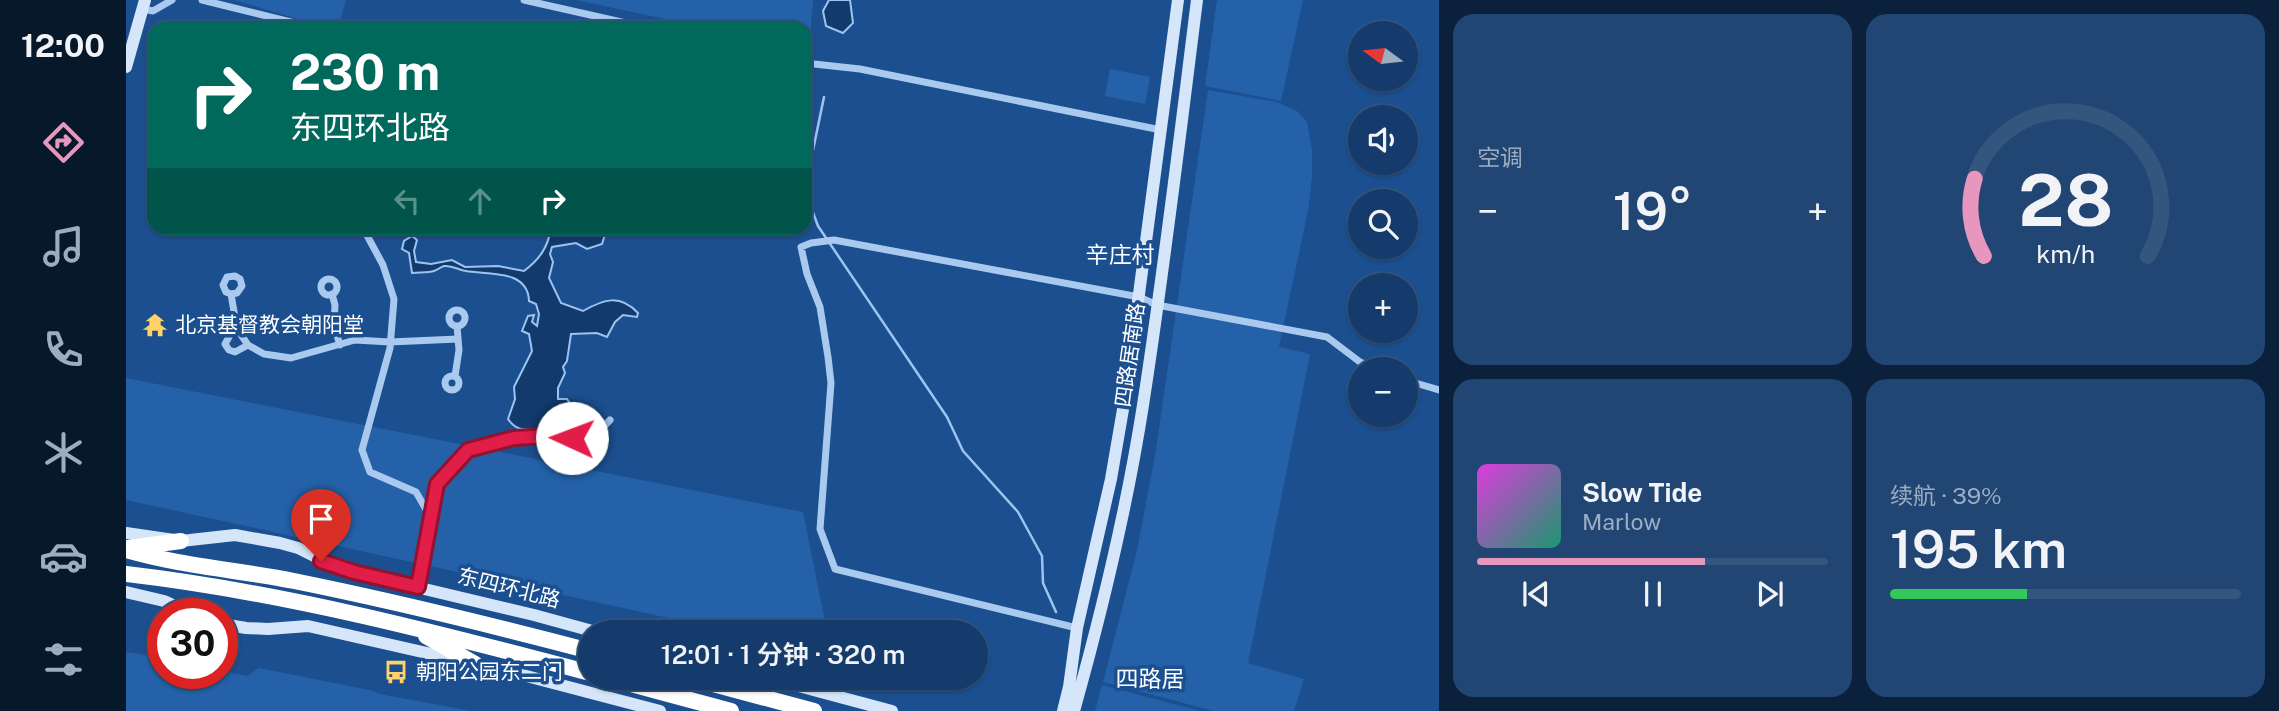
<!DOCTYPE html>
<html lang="zh">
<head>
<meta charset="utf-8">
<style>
	body { margin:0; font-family:"Public Sans","Noto Sans SC",sans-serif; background:#214673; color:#f1f3f6; height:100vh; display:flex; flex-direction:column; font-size:26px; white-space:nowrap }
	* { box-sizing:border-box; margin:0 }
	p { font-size:23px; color:#9dadc1 }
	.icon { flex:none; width:38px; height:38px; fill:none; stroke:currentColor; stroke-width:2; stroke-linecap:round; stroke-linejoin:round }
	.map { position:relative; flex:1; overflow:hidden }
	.sheet { display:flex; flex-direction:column; gap:14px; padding:14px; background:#0b203b; width:840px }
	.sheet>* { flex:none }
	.top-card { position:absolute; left:21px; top:21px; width:665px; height:214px; border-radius:21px; box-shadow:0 2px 5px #0004,0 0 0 2px #33557e; background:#00695c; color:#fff; overflow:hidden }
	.needle { width:46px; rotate:285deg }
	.fabs { position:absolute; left:1222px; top:21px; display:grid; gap:14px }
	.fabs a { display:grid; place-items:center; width:70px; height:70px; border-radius:50%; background:#143b6b; box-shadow:0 2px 5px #0004,0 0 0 2px #33557e; font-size:35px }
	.speed { position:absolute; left:21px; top:598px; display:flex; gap:14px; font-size:35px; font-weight:700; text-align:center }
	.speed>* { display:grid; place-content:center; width:91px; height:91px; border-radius:50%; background:#143b6b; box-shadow:0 2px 5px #0004,0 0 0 2px #33557e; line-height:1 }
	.speed .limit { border:10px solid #d22; background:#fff; color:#111 }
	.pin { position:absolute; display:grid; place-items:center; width:60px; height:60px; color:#fff; margin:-72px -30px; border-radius:50% 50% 50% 0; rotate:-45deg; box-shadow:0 0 7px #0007 }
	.pin .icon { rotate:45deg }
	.me { position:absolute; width:77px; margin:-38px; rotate:272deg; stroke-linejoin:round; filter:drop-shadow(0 0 5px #0008) }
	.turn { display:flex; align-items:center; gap:24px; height:147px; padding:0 28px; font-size:32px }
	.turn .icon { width:91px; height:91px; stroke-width:2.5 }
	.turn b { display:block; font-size:49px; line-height:60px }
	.lanes { display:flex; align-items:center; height:66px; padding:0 28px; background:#0003; justify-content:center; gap:35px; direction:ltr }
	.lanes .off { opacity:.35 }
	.big { font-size:52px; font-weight:600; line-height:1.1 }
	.sheet .tile { flex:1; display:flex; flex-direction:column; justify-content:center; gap:10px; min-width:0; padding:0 24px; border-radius:21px; background:#214673 }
	.sheet .dial { align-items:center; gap:0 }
	.dial svg { height:182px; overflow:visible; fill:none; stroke:#33557e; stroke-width:7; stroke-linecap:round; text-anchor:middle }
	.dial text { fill:#f1f3f6; stroke:none }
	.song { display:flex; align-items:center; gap:21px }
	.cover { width:84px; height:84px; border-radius:10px; background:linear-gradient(135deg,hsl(300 70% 55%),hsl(160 70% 35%)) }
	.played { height:7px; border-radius:4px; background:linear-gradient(90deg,#e797bd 65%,#33557e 65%) }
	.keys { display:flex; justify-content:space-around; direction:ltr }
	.heat { display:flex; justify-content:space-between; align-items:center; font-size:38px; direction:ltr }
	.charge { height:10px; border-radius:5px; background:linear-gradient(90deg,#34c759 39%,#33557e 0) }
	.sheet .tiles { flex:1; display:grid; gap:14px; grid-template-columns:repeat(2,1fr) }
	.trip { position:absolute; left:452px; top:620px; width:410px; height:70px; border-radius:35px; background:#143b6b; box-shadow:0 2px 5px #0004,0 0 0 2px #33557e; font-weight:600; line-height:70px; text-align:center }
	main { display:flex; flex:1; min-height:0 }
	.tab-bar { display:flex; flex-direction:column; width:126px; justify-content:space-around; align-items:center; background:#08182b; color:#9dadc1 }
	.tab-bar .icon { width:49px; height:49px }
	.tab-bar .on { color:#e797bd }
	.tab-bar b { font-size:32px; color:#f1f3f6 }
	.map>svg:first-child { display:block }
	.green { fill:#2461a8 }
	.water { fill:#123a6d; stroke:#9cc4f0; stroke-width:2 }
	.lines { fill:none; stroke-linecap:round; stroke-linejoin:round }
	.stream { stroke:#9cc4f0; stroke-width:2.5 }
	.street { stroke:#a9c9ee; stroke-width:7 }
	.secondary { stroke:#d6e6fa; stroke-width:12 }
	.highway { stroke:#fff; stroke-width:16 }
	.route-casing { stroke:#92132f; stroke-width:18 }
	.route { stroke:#e11d48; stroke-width:12 }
	.labels { text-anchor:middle; stroke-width:7; stroke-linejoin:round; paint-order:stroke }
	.poi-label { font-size:21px; fill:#fff; stroke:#1b4f8f; text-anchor:start }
	.street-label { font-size:21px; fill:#fff; stroke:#1b4f8f }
	.neighbourhood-label { font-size:23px; fill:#fff; stroke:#1b4f8f }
</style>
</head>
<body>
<main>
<nav class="tab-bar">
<b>12:00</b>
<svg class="icon on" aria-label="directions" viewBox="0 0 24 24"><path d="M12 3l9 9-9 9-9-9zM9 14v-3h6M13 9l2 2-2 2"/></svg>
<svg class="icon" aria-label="music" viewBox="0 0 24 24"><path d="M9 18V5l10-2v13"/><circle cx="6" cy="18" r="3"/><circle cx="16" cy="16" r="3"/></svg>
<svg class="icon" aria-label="phone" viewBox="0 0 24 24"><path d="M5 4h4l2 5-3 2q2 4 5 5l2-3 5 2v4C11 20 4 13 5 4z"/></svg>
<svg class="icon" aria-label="climate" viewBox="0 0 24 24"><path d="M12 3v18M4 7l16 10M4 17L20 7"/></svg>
<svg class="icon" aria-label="car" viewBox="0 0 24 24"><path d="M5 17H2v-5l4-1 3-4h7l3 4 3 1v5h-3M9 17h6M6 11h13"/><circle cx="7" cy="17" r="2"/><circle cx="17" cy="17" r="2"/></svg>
<svg class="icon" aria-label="filters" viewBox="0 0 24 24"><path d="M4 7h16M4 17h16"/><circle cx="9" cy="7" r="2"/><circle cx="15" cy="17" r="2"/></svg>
</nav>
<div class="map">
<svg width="1313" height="711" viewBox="0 0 1313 711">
	<rect width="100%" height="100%" fill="#1b4f8f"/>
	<!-- green -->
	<path class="green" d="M108 0H220L212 28H202Z
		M450 0H687L683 50 679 49V28H581Z
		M1091 0H1177L1155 101 1079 86Z
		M984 69 1024 77 1019 104 979 96Z
		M1082 90 1151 102 1171 111 1181 122 1186 150V177L1182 211 1153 347 1184 354 1122 663 1178 679 1168 711H1088L977 682 1011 550 1029 456Z
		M0 378 677 512 701 632H607L0 500Z
		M0 652 37 658V674H96V671L121 676 133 668 248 691 254 694 345 711H0Z
		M976 685 1074 711H969Z"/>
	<!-- water -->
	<path class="water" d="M703 0H724L727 23 717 33 700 26 697 11Z
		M425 228H481L476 244 461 249 450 243 426 247 424 254 427 262 423 278 435 303 457 311C478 299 494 294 512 313L511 317 497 315 489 322 481 337 471 333 445 334 441 361 437 367 439 373 432 388V399H441L445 405 440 413 431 417 421 429C405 429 392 434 382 419L389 399 388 387 406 351 403 334 396 331 402 316 408 315 406 322 411 326 413 314 410 304 403 301C402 269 362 275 340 271 332 270 327 265 318 266 315 267 311 270 308 271 302 273 293 272 286 273L283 253 276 249 278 241 286 236 291 240 288 251 290 262 305 264 326 260 339 267 372 266 398 271C414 259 422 247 425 228Z"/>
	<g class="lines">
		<!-- stream -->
		<path class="stream" d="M679 189 698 97
			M679 191 692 226 821 417 837 451 892 512 916 556 917 583 930 612"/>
		<!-- street -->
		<path class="street" d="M76 0 189 28
			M398 0 522 28
			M16 9 27 11 46 0
			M679 63 734 69 1035 130
			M237 228 257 265 268 299 264 348 236 450 244 472 290 492 305 518 292 587
			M195 287a8 8 0 1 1 16 0a8 8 0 1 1-16 0Z
			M105 294 111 293 116 286 114 279 109 276 101 277 97 285 100 292 105 294 111 329 122 345 138 354 165 358 229 340 264 342 332 339
			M206 294 209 305 208 326 214 345
			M323 318a8 8 0 1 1 16 0a8 8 0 1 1-16 0Z
			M111 329 104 335 99 344 103 350 109 352 122 345
			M319 383a7 7 0 1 1 14 0a7 7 0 1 1-14 0Z
			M329 376 333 350 331 326
			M1279 380 1313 390
			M305 518 311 484 342 450 388 438 426 436 465 440 484 420
			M951 628 709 569 694 529 705 383 702 357 694 307 681 274 675 247 685 243 708 240 1013 297 1031 305 1201 337 1234 362 1252 369"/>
		<!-- secondary -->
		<path class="secondary" d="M0 67 19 0
			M0 533 55 541 109 535 154 543 172 548 208 566 227 572 408 615 470 632
			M0 592 38 601 66 614
			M96 624 120 628 142 629 182 626 389 673 534 711
			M639 677 766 711
			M937 711 943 687 951 628 985 479 1000 392 1052 0
			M948 711C976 611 1001 508 1017 405 1038 271 1054 135 1071 0"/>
		<!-- highway -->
		<path class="highway" d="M2 548 55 541
			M0 550C54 566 112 570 168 581 267 601 365 625 464 651
			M0 574C156 592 313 633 464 673
			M300 636 349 664
			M479 677 605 711
			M561 677 688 711
			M613 677 639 692"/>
	</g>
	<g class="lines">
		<!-- route casing -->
		<g class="route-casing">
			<path id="route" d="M195 561 228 572 292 587 311 484 342 450 388 438 426 436 446 438"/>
		</g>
		<!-- route -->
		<use href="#route" class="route"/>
	</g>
	<!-- icons -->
	<defs>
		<g id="temple-bare" transform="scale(1.89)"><path d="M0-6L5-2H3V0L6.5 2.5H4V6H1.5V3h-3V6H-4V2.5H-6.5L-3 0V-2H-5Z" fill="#ffd166" stroke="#1b4f8f" stroke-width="2.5" paint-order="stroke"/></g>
		<g id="bus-bare" transform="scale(1.89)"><path d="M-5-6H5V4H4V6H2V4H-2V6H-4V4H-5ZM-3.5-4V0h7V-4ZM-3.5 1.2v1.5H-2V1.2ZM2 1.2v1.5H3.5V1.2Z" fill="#ffd166" stroke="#1b4f8f" stroke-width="2.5" paint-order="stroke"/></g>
	</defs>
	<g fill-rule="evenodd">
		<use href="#temple-bare" x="29" y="325"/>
		<use href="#bus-bare" x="270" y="672"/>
	</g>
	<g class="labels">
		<!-- poi labels -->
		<g class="poi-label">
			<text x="49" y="332">北京基督教会朝阳堂</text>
			<text x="290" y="679">朝阳公园东二门</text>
		</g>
		<!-- street labels -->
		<g class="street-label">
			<text transform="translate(1004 355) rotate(-82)" y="7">四路居南路</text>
			<text transform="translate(383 588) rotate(14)" y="7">东四环北路</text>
		</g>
		<!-- neighbourhood labels -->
		<g class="neighbourhood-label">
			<text x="994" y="263">辛庄村</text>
			<text x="1024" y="687">四路居</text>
		</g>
	</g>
</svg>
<div class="fabs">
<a><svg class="needle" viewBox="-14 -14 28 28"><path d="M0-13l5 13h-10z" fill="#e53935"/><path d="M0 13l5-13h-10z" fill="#9dadc1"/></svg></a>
<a><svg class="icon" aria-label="sound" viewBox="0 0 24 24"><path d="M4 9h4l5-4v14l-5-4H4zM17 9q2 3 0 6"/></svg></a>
<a><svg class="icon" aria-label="search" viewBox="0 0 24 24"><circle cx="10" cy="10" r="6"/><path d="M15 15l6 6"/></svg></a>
<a>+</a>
<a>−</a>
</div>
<div class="speed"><div class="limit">30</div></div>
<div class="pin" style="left:195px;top:561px;background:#d93025"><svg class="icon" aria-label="arrive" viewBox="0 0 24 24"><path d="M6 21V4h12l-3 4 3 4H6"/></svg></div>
<svg class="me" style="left:446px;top:438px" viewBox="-20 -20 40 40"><circle r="19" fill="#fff"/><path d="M0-13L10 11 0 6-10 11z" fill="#e11d48"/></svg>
<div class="trip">12:01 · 1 分钟 · 320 m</div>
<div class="top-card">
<div class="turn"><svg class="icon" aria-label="right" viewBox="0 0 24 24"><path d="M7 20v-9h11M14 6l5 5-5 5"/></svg><div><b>230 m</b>东四环北路</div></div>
<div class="lanes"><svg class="icon off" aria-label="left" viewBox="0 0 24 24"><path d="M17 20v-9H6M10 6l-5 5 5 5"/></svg><svg class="icon off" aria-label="ahead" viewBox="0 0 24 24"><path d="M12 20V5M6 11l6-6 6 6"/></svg><svg class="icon" aria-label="right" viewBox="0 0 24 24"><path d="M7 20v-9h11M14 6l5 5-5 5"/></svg></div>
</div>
</div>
<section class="sheet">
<div class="tiles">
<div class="tile"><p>空调</p>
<div class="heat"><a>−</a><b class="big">19°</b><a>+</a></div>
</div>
<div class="tile dial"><svg viewBox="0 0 100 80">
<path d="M14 69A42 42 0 1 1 86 69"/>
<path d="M14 69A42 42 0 0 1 10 35" stroke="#e797bd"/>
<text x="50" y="56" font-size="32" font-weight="700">28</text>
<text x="50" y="72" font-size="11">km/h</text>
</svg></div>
<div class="tile">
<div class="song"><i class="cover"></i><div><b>Slow Tide</b><p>Marlow</p></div></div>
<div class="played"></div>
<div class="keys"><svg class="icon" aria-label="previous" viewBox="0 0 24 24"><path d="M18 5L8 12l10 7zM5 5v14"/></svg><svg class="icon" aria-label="pause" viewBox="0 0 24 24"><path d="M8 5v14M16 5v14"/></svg><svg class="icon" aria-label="next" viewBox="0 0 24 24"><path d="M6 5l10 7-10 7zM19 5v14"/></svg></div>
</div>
<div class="tile"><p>续航 · 39%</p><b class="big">195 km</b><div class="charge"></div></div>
</div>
</section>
</main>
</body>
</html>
